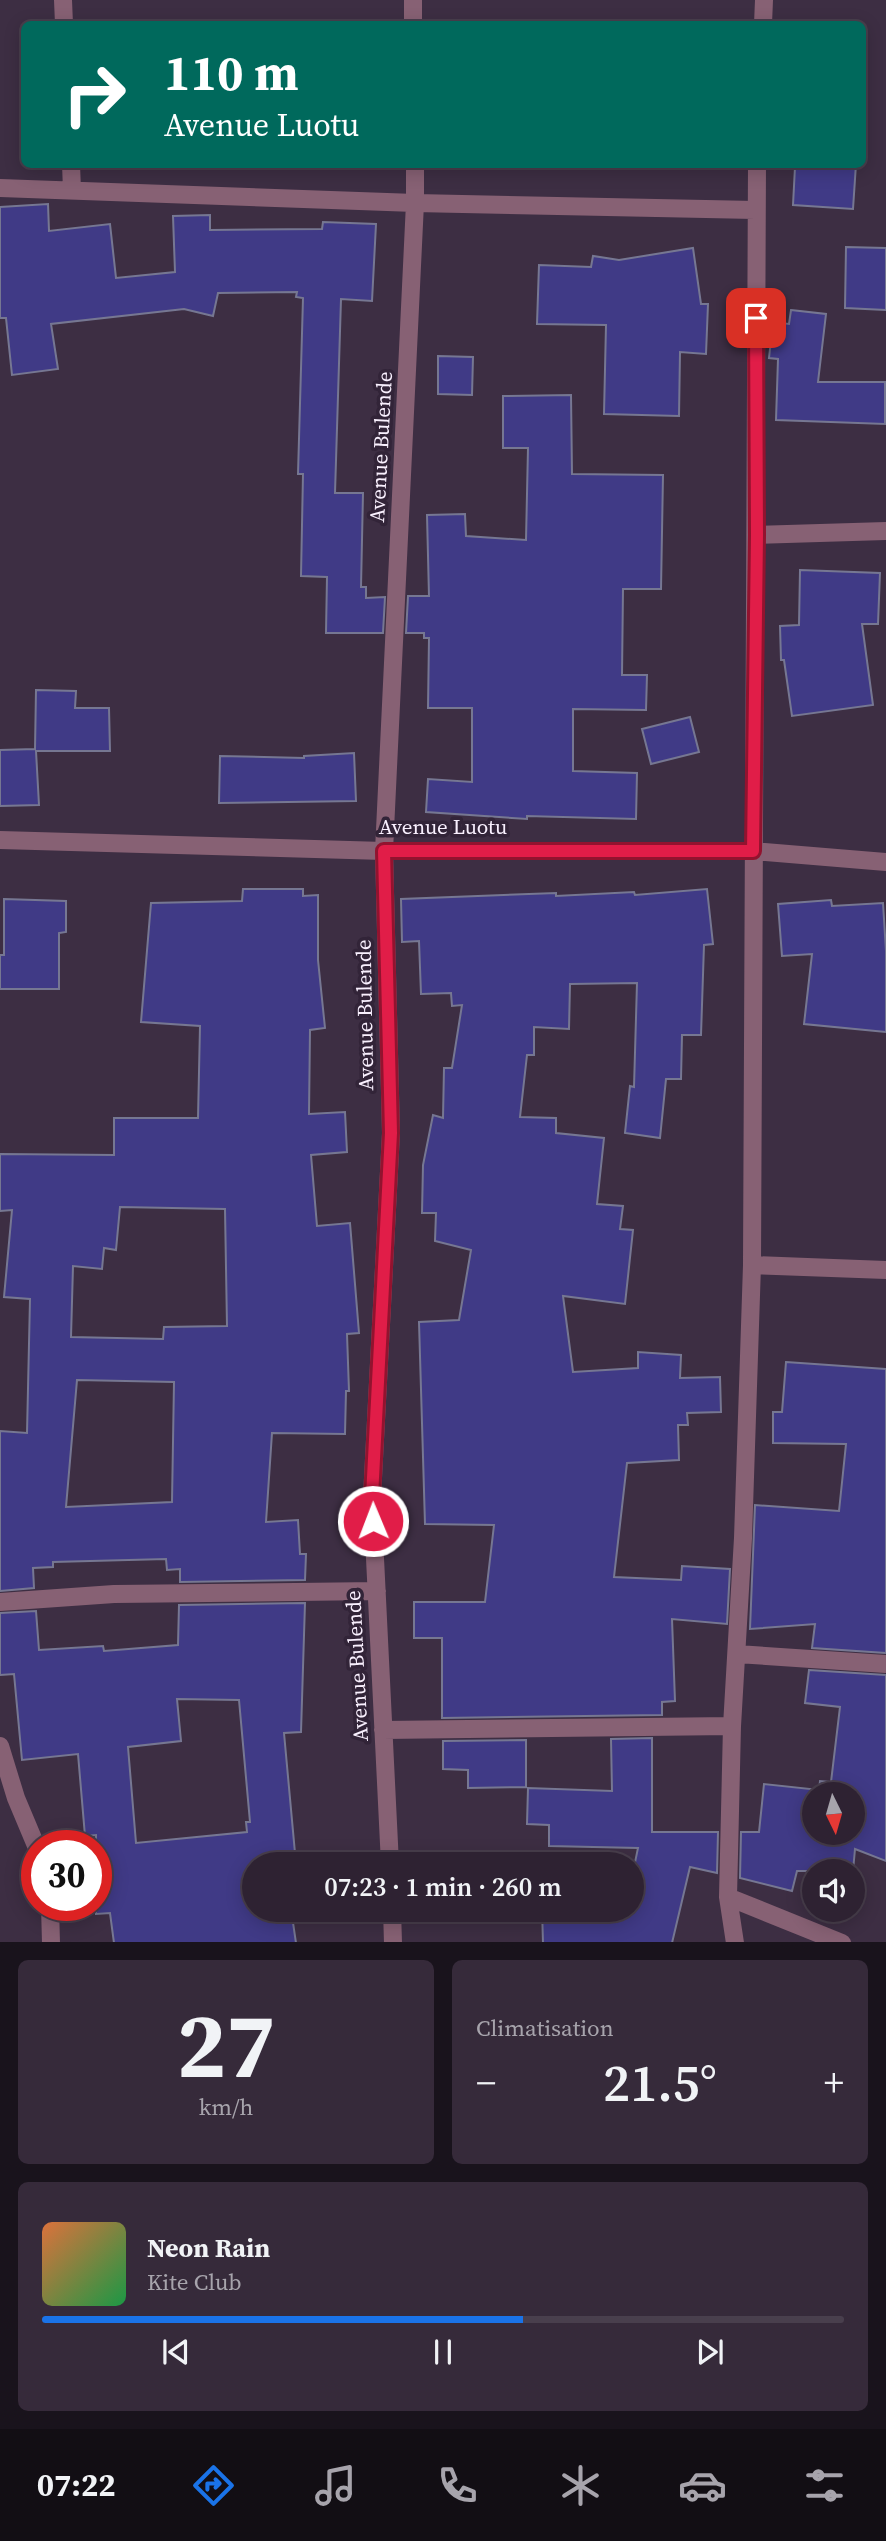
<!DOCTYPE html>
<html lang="fr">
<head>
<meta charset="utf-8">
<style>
	body { margin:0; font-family:"Source Serif 4",serif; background:#362a3a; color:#f1f3f6; height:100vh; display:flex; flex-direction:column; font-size:26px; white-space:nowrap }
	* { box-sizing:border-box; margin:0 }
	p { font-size:23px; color:#a7a4ac }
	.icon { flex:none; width:38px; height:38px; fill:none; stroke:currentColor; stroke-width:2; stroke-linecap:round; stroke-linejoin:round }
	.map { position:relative; height:1942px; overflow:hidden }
	.details { display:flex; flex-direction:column; gap:18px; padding:18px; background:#19131c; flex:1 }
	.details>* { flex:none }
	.guide { position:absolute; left:21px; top:21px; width:845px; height:147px; border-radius:10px; box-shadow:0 4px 18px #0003,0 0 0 2px #493f4d; background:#00695c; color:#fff; overflow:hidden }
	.needle { width:46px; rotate:175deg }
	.tools { position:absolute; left:802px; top:1782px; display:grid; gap:14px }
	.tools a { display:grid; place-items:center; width:63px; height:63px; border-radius:50%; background:#2e2232; box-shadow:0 4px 18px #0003,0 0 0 2px #493f4d; font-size:35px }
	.speed { position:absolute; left:21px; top:1830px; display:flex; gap:14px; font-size:35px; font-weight:700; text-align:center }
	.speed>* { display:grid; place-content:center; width:91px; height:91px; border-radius:50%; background:#2e2232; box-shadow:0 4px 18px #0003,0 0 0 2px #493f4d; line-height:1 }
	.speed .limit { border:10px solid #d22; background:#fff; color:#111 }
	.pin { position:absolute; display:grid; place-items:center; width:60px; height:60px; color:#fff; margin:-30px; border-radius:14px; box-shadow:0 4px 10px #0006 }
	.me { position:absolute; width:77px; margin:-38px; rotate:359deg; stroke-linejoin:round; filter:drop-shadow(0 0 5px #0008) }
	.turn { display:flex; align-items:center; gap:24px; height:147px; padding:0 28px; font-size:32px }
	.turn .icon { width:91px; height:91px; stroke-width:2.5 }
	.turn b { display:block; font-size:49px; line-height:60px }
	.big { font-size:52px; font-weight:600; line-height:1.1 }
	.details .card { flex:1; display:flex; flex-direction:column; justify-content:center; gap:10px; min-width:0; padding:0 24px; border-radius:10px; background:#362a3a }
	.details .dial { align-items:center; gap:0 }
	.dial b { font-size:91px; line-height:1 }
	.song { display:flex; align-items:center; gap:21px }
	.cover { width:84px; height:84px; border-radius:10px; background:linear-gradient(135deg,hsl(20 70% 55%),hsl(140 70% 35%)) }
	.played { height:7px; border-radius:4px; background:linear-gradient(90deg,#1a73e8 60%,#493f4d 60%) }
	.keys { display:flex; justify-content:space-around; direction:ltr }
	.heat { display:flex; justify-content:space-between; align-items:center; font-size:38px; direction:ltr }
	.details .tiles { flex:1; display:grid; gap:18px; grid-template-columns:1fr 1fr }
	.card:last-child { grid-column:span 2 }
	.trip { position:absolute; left:242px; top:1852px; width:402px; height:70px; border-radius:35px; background:#2e2232; box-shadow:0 4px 18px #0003,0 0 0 2px #493f4d; font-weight:600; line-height:70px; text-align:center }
	.tab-bar { display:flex; height:112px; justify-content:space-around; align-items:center; background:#120e14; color:#a7a4ac }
	.tab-bar .icon { width:49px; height:49px }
	.tab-bar .active { color:#1a73e8 }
	.tab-bar b { font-size:32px; color:#f1f3f6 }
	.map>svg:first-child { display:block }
	.building { fill:#403a86; stroke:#767792; stroke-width:2; fill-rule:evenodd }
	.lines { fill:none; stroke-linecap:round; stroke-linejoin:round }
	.minor { stroke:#876174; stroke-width:18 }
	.route-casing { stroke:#92132f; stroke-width:18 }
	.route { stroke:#e11d48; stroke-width:12 }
	.labels { text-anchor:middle; stroke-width:7; stroke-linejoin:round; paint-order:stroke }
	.street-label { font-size:21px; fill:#f9f0fe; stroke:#322438 }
</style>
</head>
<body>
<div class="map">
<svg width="886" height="1943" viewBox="0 0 886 1943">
	<rect width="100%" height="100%" fill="#3d2e43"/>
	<!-- building -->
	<path class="building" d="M820 164H856L853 209 793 205 795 167 820 169Z
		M48 204 49 231 110 224 116 278 175 272 173 216 210 215V230L322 229 323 222 376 224 372 301 341 299 335 493H363L361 587H366V598L385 597 383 633H326L327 577 301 576 303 474H298L303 298 296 297 297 292 218 293 213 316 184 309 51 324 58 369 12 375 6 318H0V207Z
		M846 247 886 248V310L845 308Z
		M693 248 701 304H708L706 354 680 352 679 416 604 414 606 325 537 324 539 265 591 267 593 256 619 260Z
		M791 310 826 314 818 382H885V424L776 420 778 359 769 358 773 322 789 324Z
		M438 356 473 357 472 395 438 394Z
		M571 395 572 474 663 475 661 589H623L622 675H647L646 710 573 709V771L637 773 636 819 527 816V819L426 812 428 779 472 782V708H428L429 638H424V633H406L408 596H429L427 515 465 514 466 536 526 540 528 448H503V396Z
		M800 570 880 573 878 624H862L873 705 792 716 784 660H781L780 626 799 625Z
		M36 690 76 691 75 708H109L110 751H36L39 805 0 806V750L35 749Z
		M690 717 699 752 651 764 642 729Z
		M354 753 356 801 219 803 220 756 304 758V756Z
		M243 889H303V896L318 895V960L325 1028 310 1030 309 1114 345 1112 347 1152 311 1155 317 1226 350 1223 359 1333 347 1334 349 1391H346L345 1434 272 1433 266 1522 298 1520 300 1554H306L305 1580 180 1582V1569L167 1570 166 1559 53 1562V1567L33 1568 34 1588 0 1591V1431L27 1433 30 1299 4 1297 12 1210 0 1211V1154L114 1155V1118H198L200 1026 141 1022 151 903 242 901ZM120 1207 225 1209 227 1326 164 1327 163 1339 71 1337 73 1266 102 1269 104 1248 116 1250ZM77 1380 174 1382 172 1502 66 1507Z
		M707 889 713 944 704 945 701 1035H682L681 1079H666L660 1138 625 1133 630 1086 634 1087 637 983 570 984 569 1029 534 1027V1055H527L520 1117 556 1118V1133L604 1138 597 1204 623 1206 620 1229 633 1230 625 1304 563 1296 573 1372 638 1368V1352L681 1355 680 1378 720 1377 721 1412 687 1413 688 1425H678L679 1460 627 1463 614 1577 681 1580 682 1566 730 1569 727 1624 672 1619 675 1701 662 1702V1715L442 1718V1638H414V1602H485L494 1525 425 1524 419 1322 459 1320 471 1250 435 1241 436 1213H422L423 1165 433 1115 443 1118 444 1068H452L462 1005 452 1006 451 993 421 994 419 941 402 942 401 899 556 893V896L634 892 635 895Z
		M4 899 66 901V932L59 933V989H0V955H4Z
		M831 900 832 906 883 903 886 951V1032L804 1024 812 954 782 956 778 904Z
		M786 1362 886 1369V1653L812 1648 815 1624 750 1629 755 1505 839 1511 846 1444 773 1443V1412H782Z
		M305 1603 301 1732 284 1733 296 1864H254V1909H291L296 1943H114L110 1913 96 1914V1835L85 1836 78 1754 22 1760 14 1674 0 1675V1613L36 1611 39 1650 103 1646 104 1651 178 1645 179 1605ZM177 1699 239 1700 250 1822H246L247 1832 136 1843 128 1747 181 1741Z
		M809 1670 886 1675V1861L855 1849 853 1871H797L792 1891 740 1878 741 1832H759L764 1784 819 1790 820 1781 831 1782 840 1707 805 1703ZM814 1794H852V1832H814Z
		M652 1738V1832H718L717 1873 690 1867 672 1943H543L542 1909H632V1877L638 1848 549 1846V1825L527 1824 528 1788 612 1791 611 1739Z
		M526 1740V1787L468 1788V1770L443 1769V1741Z"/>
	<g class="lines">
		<!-- minor -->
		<path class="minor" d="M63 0 64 24
			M413 0V24
			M763 24 764 0
			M71 164 72 190
			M0 188 415 203 755 210
			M757 535 886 531
			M0 840 384 851H753L886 862
			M752 1265 886 1270
			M0 1602 114 1594 377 1591
			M737 1654 886 1664
			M383 1730 732 1726
			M0 1746 16 1798 37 1848
			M390 1864 372 1497 391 1133 384 851 415 203V164
			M728 1897 842 1943
			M50 1906 51 1943
			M392 1909 393 1943
			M735 1943 728 1897 732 1726 743 1538 752 1265 757 164"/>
	</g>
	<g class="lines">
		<!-- route casing -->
		<g class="route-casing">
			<path id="route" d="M373 1521 372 1497 391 1133 384 851H753L757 535 756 318"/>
		</g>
		<!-- route -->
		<use href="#route" class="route"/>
	</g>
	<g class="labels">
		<!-- street labels -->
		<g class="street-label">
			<text transform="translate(381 447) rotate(-87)" y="7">Avenue Bulende</text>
			<text x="443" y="834">Avenue Luotu</text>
			<text transform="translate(365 1015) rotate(-91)" y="7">Avenue Bulende</text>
			<text transform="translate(357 1666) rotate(-93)" y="7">Avenue Bulende</text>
		</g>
	</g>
</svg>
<div class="tools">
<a><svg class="needle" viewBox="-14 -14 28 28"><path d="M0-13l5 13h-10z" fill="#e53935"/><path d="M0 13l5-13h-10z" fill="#a7a4ac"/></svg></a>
<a><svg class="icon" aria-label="sound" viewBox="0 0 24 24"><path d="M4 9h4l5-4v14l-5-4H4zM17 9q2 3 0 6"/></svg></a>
</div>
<div class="speed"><div class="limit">30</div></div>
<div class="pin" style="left:756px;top:318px;background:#d93025"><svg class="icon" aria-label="arrive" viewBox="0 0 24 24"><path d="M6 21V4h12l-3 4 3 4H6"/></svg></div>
<svg class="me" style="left:373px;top:1521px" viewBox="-20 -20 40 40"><circle r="17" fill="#e11d48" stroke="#fff" stroke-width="3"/><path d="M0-11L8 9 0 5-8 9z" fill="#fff"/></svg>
<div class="trip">07:23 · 1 min · 260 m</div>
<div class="guide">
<div class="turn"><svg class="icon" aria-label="right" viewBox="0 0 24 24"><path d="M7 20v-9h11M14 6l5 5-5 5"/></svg><div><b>110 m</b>Avenue Luotu</div></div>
</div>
</div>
<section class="details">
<div class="tiles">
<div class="card dial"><b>27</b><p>km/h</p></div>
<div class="card"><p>Climatisation</p>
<div class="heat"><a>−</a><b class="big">21.5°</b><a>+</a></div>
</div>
<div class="card">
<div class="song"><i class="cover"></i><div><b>Neon Rain</b><p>Kite Club</p></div></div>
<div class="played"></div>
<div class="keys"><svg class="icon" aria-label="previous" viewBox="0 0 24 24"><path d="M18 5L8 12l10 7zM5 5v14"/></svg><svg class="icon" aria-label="pause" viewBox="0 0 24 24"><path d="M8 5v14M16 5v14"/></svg><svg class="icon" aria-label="next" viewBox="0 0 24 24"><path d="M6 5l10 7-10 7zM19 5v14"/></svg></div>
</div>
</div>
</section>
<nav class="tab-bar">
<b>07:22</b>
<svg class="icon active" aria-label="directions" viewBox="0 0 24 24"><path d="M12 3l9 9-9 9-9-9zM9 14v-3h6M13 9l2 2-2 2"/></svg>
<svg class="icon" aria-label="music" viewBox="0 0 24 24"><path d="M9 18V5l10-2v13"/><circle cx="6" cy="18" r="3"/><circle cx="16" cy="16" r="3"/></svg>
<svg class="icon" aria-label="phone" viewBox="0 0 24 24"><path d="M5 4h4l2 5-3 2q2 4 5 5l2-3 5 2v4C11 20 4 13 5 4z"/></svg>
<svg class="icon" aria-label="climate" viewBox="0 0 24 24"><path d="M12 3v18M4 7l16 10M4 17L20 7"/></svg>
<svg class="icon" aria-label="car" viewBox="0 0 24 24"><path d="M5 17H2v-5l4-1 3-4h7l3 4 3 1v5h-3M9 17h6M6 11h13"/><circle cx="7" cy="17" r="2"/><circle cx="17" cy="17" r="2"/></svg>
<svg class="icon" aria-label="filters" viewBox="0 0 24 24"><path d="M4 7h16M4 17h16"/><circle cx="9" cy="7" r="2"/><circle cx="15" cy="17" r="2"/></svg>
</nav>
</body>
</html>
